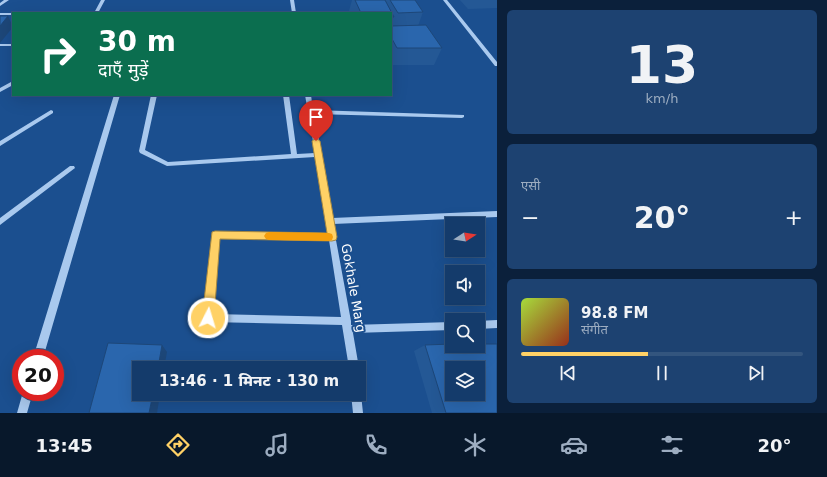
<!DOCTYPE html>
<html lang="hi">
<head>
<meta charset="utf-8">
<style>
	body { margin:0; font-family:"DejaVu Sans","Noto Sans Devanagari",sans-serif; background:#1d4271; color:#f1f3f6; height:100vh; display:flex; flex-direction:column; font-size:15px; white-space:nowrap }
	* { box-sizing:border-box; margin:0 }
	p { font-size:13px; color:#9dadc1 }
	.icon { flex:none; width:22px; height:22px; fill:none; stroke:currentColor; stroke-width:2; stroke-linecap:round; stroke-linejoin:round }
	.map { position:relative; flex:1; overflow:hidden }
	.side { display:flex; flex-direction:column; gap:10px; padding:10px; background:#0b203b; width:330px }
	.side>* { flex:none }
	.top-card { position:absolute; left:12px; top:12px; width:380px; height:84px; border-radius:0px; box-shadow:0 4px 16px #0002,0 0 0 1px #33557e; background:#0b6e4f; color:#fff; overflow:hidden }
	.needle { width:26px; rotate:78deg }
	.fabs { position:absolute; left:445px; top:217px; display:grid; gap:8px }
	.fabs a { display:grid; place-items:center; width:40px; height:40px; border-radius:0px; background:#143b6b; box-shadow:0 4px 16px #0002,0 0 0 1px #33557e; font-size:20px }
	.speed { position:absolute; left:12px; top:349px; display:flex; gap:8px; font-size:20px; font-weight:700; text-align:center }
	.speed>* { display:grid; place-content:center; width:52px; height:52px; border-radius:50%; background:#143b6b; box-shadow:0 4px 16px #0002,0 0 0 1px #33557e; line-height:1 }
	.speed .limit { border:6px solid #d22; background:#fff; color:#111 }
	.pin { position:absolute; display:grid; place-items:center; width:34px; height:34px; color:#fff; margin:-41px -17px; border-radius:50% 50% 50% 0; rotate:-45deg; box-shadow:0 0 4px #0007 }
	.pin .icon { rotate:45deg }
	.me { position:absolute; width:44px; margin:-22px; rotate:5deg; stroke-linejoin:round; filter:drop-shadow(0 0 3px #0008) }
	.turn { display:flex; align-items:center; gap:14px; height:84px; padding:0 20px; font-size:18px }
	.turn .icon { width:52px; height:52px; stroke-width:2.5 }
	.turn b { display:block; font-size:28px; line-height:34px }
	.big { font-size:30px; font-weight:800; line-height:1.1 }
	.side .widget { flex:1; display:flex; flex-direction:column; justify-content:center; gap:6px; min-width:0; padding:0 14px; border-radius:6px; background:#1d4271 }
	.side .dial { align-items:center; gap:0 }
	.dial b { font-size:52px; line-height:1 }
	.song { display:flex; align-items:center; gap:12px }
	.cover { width:48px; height:48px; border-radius:6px; background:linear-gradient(135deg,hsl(80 70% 55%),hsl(10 70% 35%)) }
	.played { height:4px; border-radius:2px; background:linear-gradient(90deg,#ffd166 45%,#33557e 45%) }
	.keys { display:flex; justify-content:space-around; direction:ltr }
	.heat { display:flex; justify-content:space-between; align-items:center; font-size:22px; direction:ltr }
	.trip { position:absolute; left:132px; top:361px; width:234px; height:40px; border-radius:0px; background:#143b6b; box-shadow:0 4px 16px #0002,0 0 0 1px #33557e; font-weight:800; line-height:40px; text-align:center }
	.tabs { display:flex; height:64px; justify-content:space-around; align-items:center; background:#08182b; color:#9dadc1 }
	.tabs .icon { width:28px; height:28px }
	.tabs .on { color:#ffd166 }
	.tabs b { font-size:18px; color:#f1f3f6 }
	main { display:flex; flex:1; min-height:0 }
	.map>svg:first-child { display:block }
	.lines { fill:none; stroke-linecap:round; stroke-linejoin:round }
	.minor { fill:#a9c9ee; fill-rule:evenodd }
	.wall { fill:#245895 }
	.shaded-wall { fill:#1d4779 }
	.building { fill:#2a66ad; stroke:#1d4779; fill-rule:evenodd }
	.route { fill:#ffd166; stroke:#a68842 }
	.slow { fill:#f59e0b }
	.labels { text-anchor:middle; stroke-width:4; stroke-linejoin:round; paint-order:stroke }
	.street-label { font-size:13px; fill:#fff; stroke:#1b4f8f }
</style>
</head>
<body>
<main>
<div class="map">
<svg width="497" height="413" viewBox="0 0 497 413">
	<rect width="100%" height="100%" fill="#1b4f8f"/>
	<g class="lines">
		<!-- minor -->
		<path class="minor" d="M4 0H9L0 6V3Z
			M101 0H105L98 13H94Z
			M290 0H294L296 13H292Z
			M443 0H447L497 62V66H495Z
			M0 13H14H13V15H0Z
			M0 44H13V46H0Z
			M11 82 13 83V85L0 92V88Z
			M114 95H120L43 358H33Z
			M151 95H157L145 150 168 162 291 154 283 95H289L297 154 315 153 305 95H311L313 110 464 115V117L462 118 314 114 322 155 332 218 497 211V217L333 224 351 321V325L452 322V330L353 333 359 368H349L342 325 208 322 205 321 204 318 212 233 215 232 328 234 315 157 167 166 140 153 139 151ZM218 238 329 240 341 317 213 314Z
			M51 110 53 111V113L0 146V141Z
			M70 166H74L75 168 0 225V218Z
			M497 320V328L478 329V321Z
			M359 390 361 394 363 413H353L351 394H359Z
			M23 392H33L27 413H17Z"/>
	</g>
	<!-- wall -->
	<path class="wall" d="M352 0H415L423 12 418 26 442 48 434 65H391V13H350L349 11Z
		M460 0H497V8L468 9Z
		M425 345 497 413H432L414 351Z"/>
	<!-- shaded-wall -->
	<path class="shaded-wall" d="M8 16 13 27 0 43V26Z
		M162 345 167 352 164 368H158Z
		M153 394H160L157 413H149Z"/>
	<!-- building -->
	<path class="building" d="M355 0H385L394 17H391V13H361Z
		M390 0H415L423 12 398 13Z
		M0 16H8L0 26Z
		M426 25 442 48H397L391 37V26Z
		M108 343 162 345 158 368H139V394H153L149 413H89Z
		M452 344V346H478V344H497V413H446L425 345ZM452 368H478V394H452Z"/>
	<!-- route -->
	<path class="route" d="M316 138 320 141 337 237 336 240 332 241 220 239 214 318 212 322 208 324 204 322 202 318 212 232 215 231 327 233 312 141Z"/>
	<!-- slow -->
	<path class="slow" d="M269 232 329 233 332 234 333 237 332 240 329 241 269 240 266 239 264 236 266 233Z"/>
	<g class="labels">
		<!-- street labels -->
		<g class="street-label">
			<text transform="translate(354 288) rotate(80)" y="5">Gokhale Marg</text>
		</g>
	</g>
</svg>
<div class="fabs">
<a><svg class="needle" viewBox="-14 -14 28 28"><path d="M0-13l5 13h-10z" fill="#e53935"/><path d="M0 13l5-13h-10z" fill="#9dadc1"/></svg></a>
<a><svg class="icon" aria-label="sound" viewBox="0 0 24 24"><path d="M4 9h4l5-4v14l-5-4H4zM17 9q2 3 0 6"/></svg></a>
<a><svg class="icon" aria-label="search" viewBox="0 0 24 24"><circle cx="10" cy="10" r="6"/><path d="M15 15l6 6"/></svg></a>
<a><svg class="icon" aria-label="layers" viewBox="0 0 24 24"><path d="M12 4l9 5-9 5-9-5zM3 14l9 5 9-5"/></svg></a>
</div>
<div class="speed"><div class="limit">20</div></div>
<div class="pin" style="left:316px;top:141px;background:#d93025"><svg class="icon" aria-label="arrive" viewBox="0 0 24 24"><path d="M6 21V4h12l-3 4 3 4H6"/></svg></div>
<svg class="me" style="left:208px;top:318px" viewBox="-20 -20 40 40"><circle r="17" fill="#ffd166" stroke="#fff" stroke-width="3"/><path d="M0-11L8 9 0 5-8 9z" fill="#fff"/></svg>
<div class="trip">13:46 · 1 मिनट · 130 m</div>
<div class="top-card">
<div class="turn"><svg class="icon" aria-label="right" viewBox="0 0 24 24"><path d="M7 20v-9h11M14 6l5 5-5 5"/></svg><div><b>30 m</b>दाएँ मुड़ें</div></div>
</div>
</div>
<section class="side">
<div class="widget dial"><b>13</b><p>km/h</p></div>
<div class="widget"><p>एसी</p>
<div class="heat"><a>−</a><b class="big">20°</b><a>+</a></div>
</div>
<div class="widget">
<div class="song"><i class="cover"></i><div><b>98.8 FM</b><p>संगीत</p></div></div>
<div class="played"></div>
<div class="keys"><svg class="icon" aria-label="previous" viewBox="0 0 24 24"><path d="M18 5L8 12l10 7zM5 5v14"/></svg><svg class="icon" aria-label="pause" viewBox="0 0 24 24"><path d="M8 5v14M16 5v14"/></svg><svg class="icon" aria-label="next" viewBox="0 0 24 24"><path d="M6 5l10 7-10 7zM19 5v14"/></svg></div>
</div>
</section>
</main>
<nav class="tabs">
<b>13:45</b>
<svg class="icon on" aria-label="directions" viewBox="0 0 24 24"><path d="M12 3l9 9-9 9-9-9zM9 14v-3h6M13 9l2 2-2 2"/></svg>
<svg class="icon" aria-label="music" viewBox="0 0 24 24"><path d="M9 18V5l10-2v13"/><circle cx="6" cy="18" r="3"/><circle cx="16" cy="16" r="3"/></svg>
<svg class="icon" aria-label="phone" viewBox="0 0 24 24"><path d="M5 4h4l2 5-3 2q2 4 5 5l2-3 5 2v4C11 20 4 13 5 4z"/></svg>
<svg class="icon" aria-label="climate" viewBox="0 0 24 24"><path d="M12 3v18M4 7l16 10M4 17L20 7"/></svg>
<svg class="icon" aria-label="car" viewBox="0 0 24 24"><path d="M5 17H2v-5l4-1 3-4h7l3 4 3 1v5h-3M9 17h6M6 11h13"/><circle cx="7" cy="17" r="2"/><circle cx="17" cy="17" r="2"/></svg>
<svg class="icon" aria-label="filters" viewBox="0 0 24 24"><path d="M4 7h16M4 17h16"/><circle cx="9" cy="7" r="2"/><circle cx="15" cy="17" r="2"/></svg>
<b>20°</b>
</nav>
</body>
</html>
